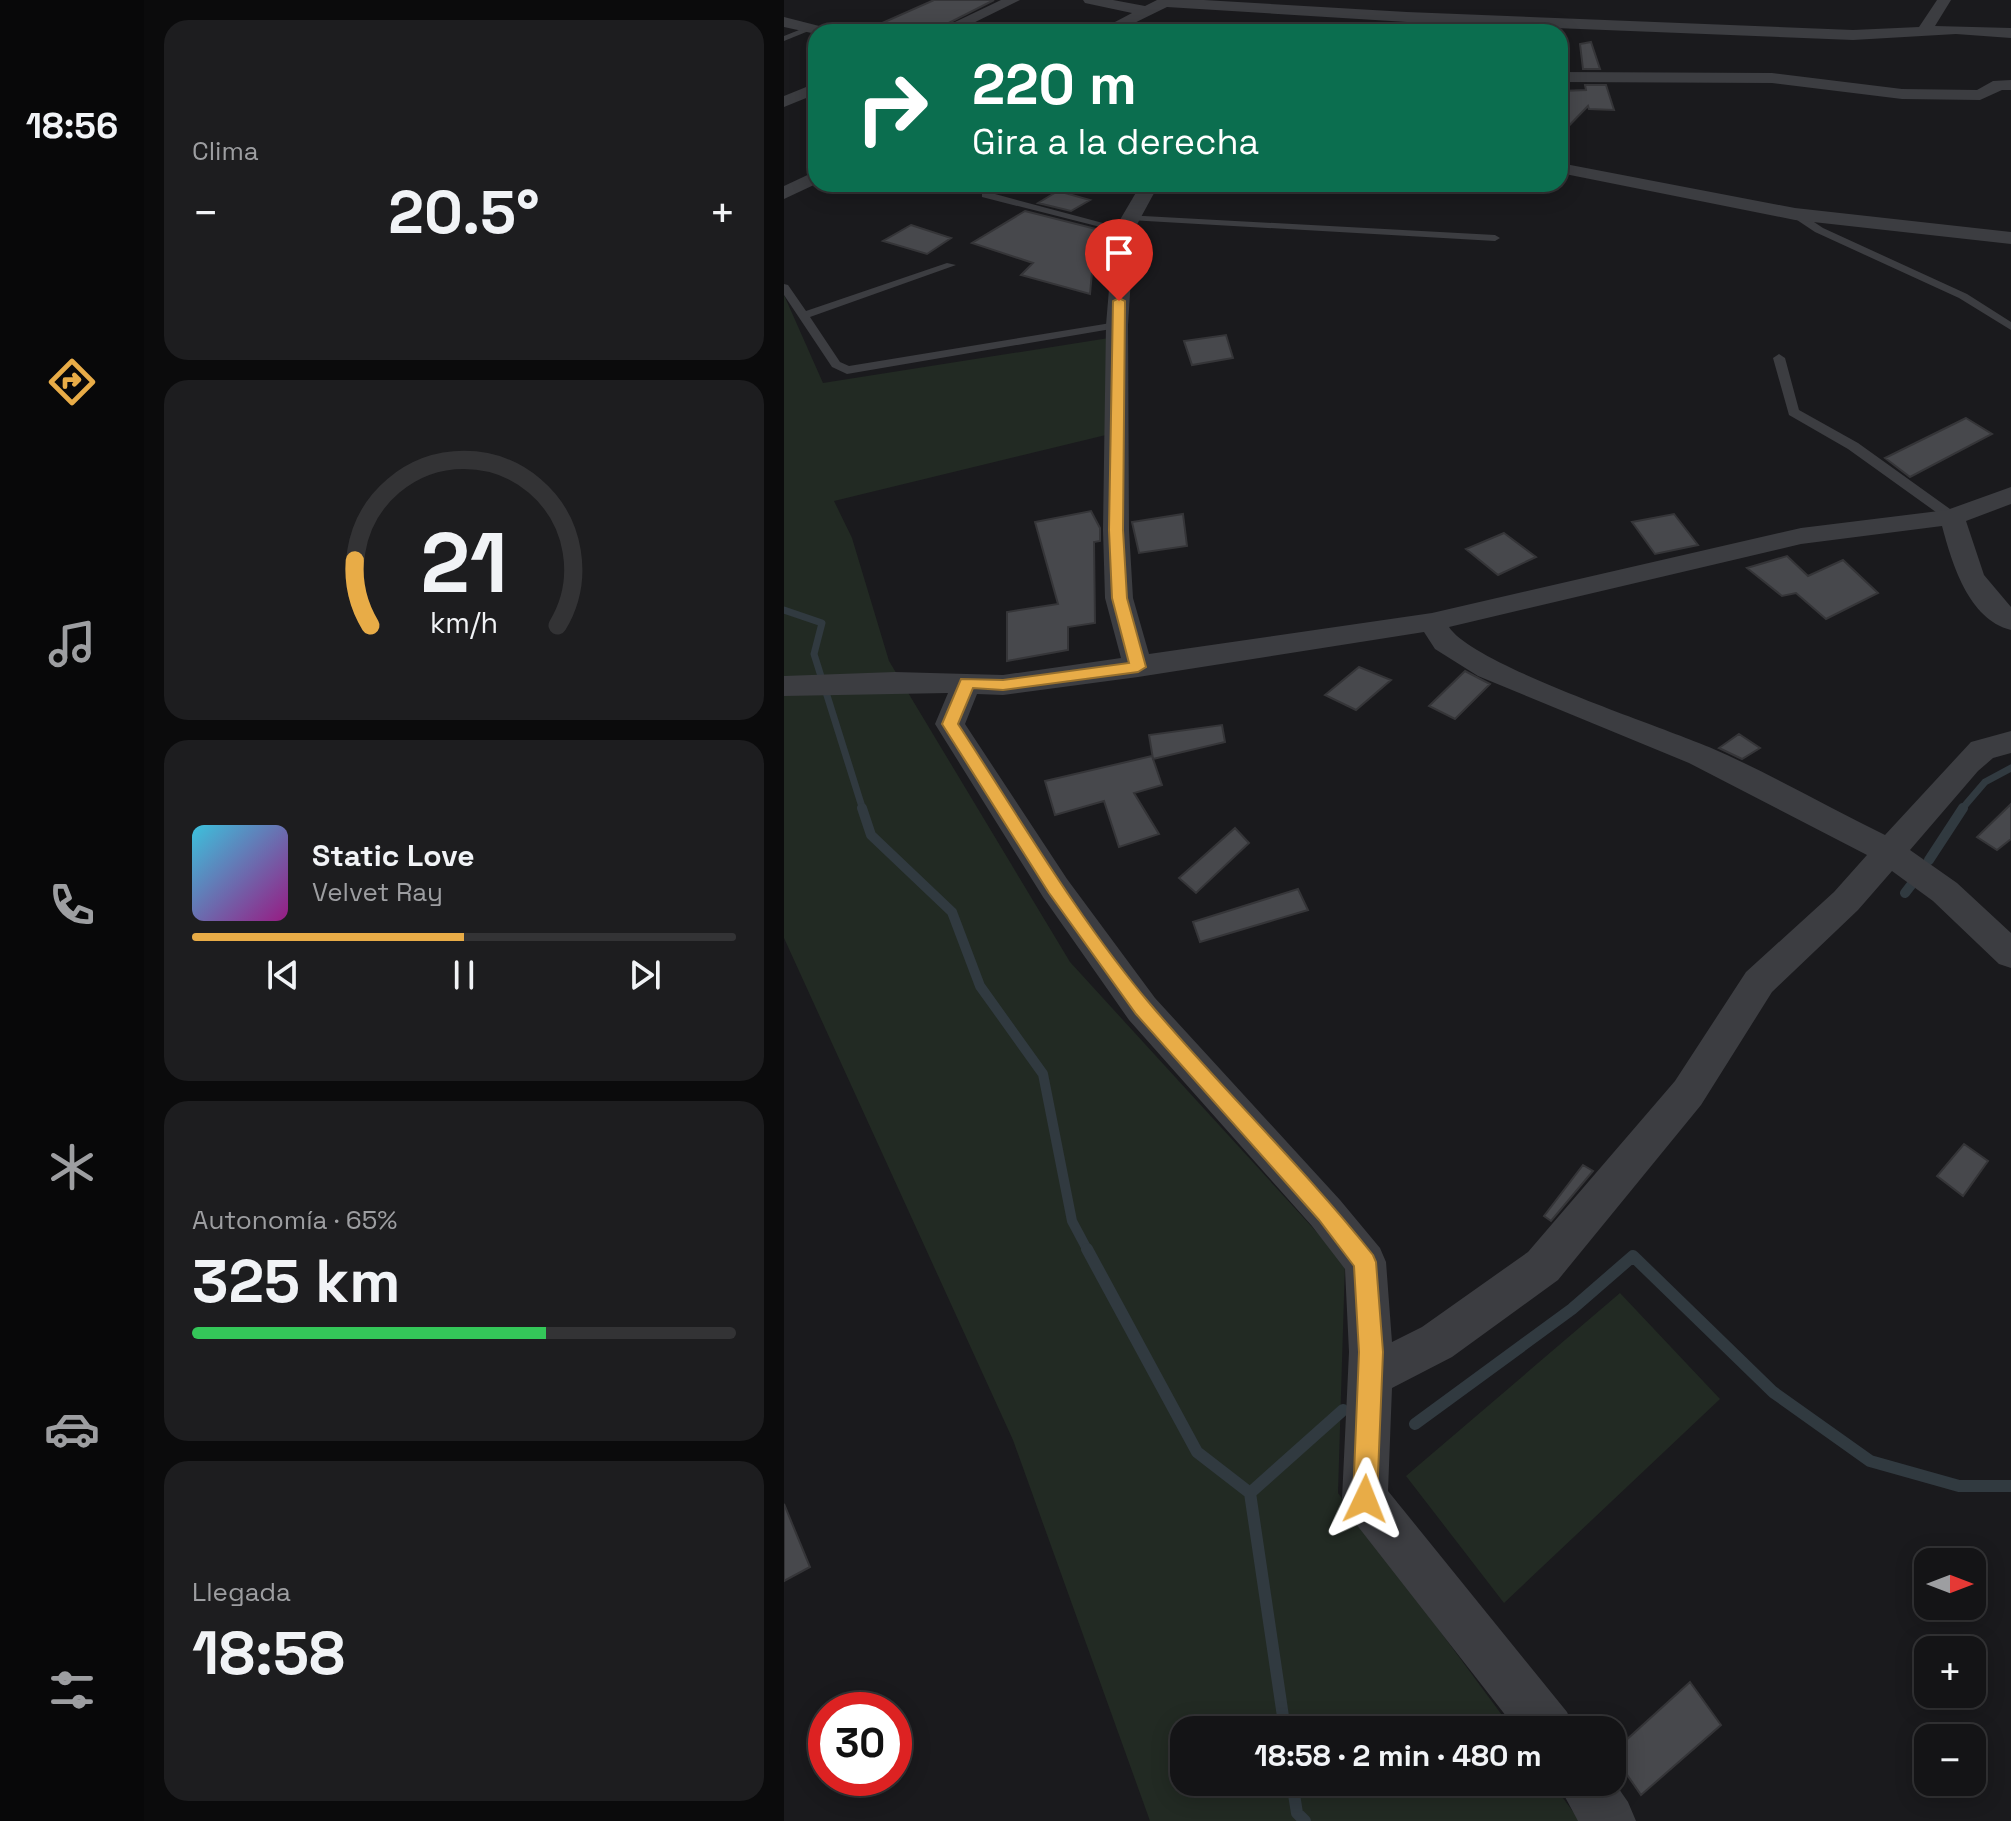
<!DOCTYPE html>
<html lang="es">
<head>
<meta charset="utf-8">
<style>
	body { margin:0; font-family:"Space Grotesk",sans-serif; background:#1d1d1f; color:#f1f3f6; height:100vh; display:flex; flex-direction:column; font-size:30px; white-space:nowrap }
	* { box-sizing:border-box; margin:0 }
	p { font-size:26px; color:#9d9ea1 }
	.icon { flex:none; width:44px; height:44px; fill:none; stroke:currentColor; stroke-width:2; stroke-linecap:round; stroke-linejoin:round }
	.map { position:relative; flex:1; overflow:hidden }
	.drawer { display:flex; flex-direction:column; gap:20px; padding:20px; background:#0b0b0c; width:640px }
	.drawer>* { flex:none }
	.guide { position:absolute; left:24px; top:24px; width:760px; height:168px; border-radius:24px; box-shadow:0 4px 20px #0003,0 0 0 2px #333335; background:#0b6e4f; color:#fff; overflow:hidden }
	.needle { width:52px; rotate:90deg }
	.tools { position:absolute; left:1130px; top:1548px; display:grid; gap:16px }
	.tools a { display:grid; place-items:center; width:72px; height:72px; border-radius:16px; background:#141416; box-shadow:0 4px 20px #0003,0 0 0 2px #333335; font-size:40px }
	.speed { position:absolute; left:24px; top:1692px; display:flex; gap:16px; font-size:40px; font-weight:700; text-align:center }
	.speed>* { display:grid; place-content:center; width:104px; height:104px; border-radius:50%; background:#141416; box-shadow:0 4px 20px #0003,0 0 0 2px #333335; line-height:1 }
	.speed .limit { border:12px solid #d22; background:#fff; color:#111 }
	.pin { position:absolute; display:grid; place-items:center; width:68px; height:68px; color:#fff; margin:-82px -34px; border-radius:50% 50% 50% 0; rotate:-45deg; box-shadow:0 0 8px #0007 }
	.pin .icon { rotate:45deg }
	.me { position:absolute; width:88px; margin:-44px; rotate:2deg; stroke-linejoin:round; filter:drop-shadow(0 0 6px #0008) }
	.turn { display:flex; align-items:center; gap:28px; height:168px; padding:0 32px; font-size:36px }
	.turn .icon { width:104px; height:104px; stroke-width:2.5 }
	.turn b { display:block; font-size:56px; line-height:68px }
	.big { font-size:60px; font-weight:700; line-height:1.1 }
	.drawer .card { flex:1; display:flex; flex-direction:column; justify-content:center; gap:12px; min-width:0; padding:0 28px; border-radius:24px; background:#1d1d1f }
	.drawer .dial { align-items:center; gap:0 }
	.dial svg { height:208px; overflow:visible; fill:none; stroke:#333335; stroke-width:7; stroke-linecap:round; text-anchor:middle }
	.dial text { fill:#f1f3f6; stroke:none }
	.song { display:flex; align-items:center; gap:24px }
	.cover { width:96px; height:96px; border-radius:12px; background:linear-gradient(135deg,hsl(190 70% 55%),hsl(310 70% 35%)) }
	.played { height:8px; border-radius:4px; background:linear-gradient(90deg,#e8ac47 50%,#333335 50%) }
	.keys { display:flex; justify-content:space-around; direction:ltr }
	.heat { display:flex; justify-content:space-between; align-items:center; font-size:44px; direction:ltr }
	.charge { height:12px; border-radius:6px; background:linear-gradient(90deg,#34c759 65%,#333335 0) }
	.trip { position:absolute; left:386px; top:1716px; width:456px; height:80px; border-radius:24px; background:#141416; box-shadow:0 4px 20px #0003,0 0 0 2px #333335; font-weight:700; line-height:80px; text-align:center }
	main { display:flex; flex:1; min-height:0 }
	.tabs { display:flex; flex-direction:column; width:144px; justify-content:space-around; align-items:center; background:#080809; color:#9d9ea1 }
	.tabs .icon { width:56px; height:56px }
	.tabs .on { color:#e8ac47 }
	.tabs b { font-size:36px; color:#f1f3f6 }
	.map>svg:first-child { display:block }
	.green { fill:#222a23 }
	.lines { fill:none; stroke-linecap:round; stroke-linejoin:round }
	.stream-far2 { stroke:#313a40; stroke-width:7 }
	.stream-far1 { stroke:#313a40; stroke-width:10 }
	.stream { stroke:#313a40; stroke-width:12 }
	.building { fill:#47484c; stroke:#353538; stroke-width:2 }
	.lane { fill:#3c3d41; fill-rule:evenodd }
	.street { fill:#3c3d41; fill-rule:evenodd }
	.route { fill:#e8ac47; stroke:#97702e; stroke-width:2 }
</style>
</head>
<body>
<main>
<nav class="tabs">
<b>18:56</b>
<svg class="icon on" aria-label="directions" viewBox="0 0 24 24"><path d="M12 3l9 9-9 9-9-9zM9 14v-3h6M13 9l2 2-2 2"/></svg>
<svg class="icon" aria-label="music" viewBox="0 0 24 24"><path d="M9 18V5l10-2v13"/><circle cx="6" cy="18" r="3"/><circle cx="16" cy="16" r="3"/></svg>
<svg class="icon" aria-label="phone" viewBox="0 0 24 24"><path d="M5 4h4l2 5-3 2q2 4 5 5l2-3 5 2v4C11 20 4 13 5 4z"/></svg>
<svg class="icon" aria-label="climate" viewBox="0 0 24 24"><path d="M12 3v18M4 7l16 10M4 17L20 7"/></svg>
<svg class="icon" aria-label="car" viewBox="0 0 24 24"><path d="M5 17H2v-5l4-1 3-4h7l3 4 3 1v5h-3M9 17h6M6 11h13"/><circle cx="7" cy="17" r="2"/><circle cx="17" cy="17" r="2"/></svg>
<svg class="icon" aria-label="filters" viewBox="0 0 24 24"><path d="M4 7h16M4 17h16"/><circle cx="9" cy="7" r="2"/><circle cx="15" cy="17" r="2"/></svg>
</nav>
<section class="drawer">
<div class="card"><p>Clima</p>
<div class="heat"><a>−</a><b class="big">20.5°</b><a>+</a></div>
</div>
<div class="card dial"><svg viewBox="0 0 100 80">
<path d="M14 69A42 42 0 1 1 86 69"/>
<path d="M14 69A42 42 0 0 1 8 44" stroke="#e8ac47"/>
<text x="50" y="56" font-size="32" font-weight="700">21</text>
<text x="50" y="72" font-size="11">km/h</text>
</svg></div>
<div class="card">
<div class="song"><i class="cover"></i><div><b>Static Love</b><p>Velvet Ray</p></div></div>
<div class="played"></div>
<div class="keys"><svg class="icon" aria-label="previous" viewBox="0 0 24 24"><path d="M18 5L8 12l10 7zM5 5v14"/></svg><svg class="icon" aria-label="pause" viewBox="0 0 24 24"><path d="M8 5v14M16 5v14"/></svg><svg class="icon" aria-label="next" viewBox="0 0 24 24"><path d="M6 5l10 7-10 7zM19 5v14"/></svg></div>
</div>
<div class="card"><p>Autonomía · 65%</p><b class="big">325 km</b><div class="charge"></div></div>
<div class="card"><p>Llegada</p><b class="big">18:58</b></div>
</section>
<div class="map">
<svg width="1227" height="1821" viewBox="0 0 1227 1821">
	<rect width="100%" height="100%" fill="#1a1a1d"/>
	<!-- green -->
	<path class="green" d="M0 295 39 383 325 338 326 434 50 501 68 538 105 661 286 962 561 1263 554 1493 729 1730H400V1782H767L796 1821H366L229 1440 0 938Z
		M836 1293 936 1399 720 1603 622 1476Z"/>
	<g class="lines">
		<!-- stream-far2 -->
		<path class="stream-far2" d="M0 610 38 623 30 654 79 810
			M1177 810 1201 782 1227 768"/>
		<!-- stream-far1 -->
		<path class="stream-far1" d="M78 808 87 835 168 912 196 986 259 1074 288 1221 304 1251
			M1145 860 1179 808
			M1121 893 1131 880"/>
		<!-- stream -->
		<path class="stream" d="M303 1249 413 1452 466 1493 501 1730
			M631 1424 788 1309 849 1256 989 1392 1086 1461 1175 1486H1227
			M466 1493 559 1410
			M508 1782 513 1813 521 1821"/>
	</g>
	<!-- building -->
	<path class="building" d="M150 0H210L147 32H78Z
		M807 42 816 69H799L796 44Z
		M801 85H822L830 110 805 109 804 106 776 135V91L802 90Z
		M274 191 306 200 287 211 254 203Z
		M241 211 312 229 306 294 237 275 249 263 188 243Z
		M127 225 167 238 143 254 99 241Z
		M442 335 449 358 408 365 400 341Z
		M1182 418 1208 434 1126 477 1101 458Z
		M307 511 316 528V541L310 542 311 623 284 627V650L223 661V612L274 604 251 522Z
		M399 514 403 546 355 553 348 522Z
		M890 514 914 545 871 554 848 522Z
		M720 533 752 557 714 575 682 549Z
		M1003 556 1024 576 1059 560 1094 593 1042 619 1012 593 998 596 963 568Z
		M575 667 607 680 572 710 541 695Z
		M681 671 706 684 671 719 645 706Z
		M438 725 441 742 369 759 365 735Z
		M955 734 976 748 958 759 935 748Z
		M368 756 378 785 350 793 375 834 335 847 320 801 271 815 261 781Z
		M1227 804V839L1213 850 1193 837Z
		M451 828 465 843 412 893 395 878Z
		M514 889 524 910 416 942 409 922Z
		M1180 1144 1204 1161 1179 1196 1153 1176Z
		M799 1165 809 1171 767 1221 760 1216Z
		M0 1504 26 1567 0 1581Z
		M906 1682 937 1725 857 1795 828 1753Z"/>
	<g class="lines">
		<!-- lane -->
		<path class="lane" d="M25 26 32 28 0 41V36Z
			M214 184H226L211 194 345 230 340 233 198 197V193Z
			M1007 212H1015L1039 228 1183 294 1227 322V330L1175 298 1031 232 1007 216Z
			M341 215 711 235 716 238 711 241 345 220 340 217Z
			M163 263 172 265 26 317 56 362 65 366 333 322 339 325 333 328 63 374 48 367 0 295V284L4 285 22 311Z
			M995 354 1001 358 1015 410 1074 443 1173 514V520H1163L1064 449 1005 415 989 358Z"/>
		<!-- street -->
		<path class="street" d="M217 0H236L171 32H150Z
			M299 0H329L361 6 373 0H420L623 12 1069 30 1135 27 1153 0H1167L1151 26 1227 28V38L1172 34 1069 40 623 22 383 7 332 32H312L348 13 301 3Z
			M0 17 47 29 50 32 32 34 0 27Z
			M776 72 988 73 1118 89 1193 90 1209 81 1227 80V90H1218L1196 100 1118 99 988 83 776 82Z
			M32 83V94L0 107V96Z
			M776 163 1011 208 1227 232V244L1011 220 776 173Z
			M32 171V184L0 199V186Z
			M357 184H375L350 230 344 325 345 530 349 598 365 654 648 613 1017 528 1163 510 1227 487V504L1182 521 1200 575 1227 607V630C1184 619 1168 563 1158 526L1017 544 665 627C689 665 874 725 925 747 985 773 1042 806 1101 835L1187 742 1227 731V753L1209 758 1194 771 1126 850 1173 883 1227 933V968L1215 964 1149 901 1108 871 1074 910 988 992 917 1105 774 1280 668 1357 608 1388 604 1491 783 1712 791 1730H733L565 1515 558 1499 565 1352 561 1269 528 1226 345 1020 259 897 151 724 164 693 0 696V676L111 672 219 675 337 658 321 598 319 530 322 325 330 230ZM640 632 651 649 694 676 905 763 1083 855 1050 892 962 972 891 1081 744 1252 638 1327 608 1342 602 1262 596 1248 556 1200 371 998 283 879 181 724 193 694 219 695 354 677Z
			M828 1779 844 1802 852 1821H794L773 1782H828Z"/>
	</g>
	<!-- route -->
	<path class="route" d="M335 298 341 301 339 530 343 598 362 667 354 672 219 690 189 688 174 724C235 817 295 920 367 1005 439 1090 519 1167 589 1255L592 1262 599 1352 593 1499 590 1508 581 1511 572 1508 569 1499 575 1352 570 1266 535 1220 352 1014 265 893 158 724 177 679 219 680 345 663 328 598 325 530 329 301Z"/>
</svg>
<div class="tools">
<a><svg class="needle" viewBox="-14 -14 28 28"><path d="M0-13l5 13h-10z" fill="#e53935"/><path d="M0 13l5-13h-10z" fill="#9d9ea1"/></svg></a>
<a>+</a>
<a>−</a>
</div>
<div class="speed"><div class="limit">30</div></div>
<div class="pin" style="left:335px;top:301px;background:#d93025"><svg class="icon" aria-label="arrive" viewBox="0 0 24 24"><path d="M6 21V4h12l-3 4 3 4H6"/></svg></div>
<svg class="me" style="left:581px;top:1499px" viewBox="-20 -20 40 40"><path d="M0-17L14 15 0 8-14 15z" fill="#e8ac47" stroke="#fff" stroke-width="4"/></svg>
<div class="trip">18:58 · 2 min · 480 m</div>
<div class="guide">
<div class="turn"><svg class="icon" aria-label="right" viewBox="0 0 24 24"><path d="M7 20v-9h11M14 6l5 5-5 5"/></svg><div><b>220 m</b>Gira a la derecha</div></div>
</div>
</div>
</main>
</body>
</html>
